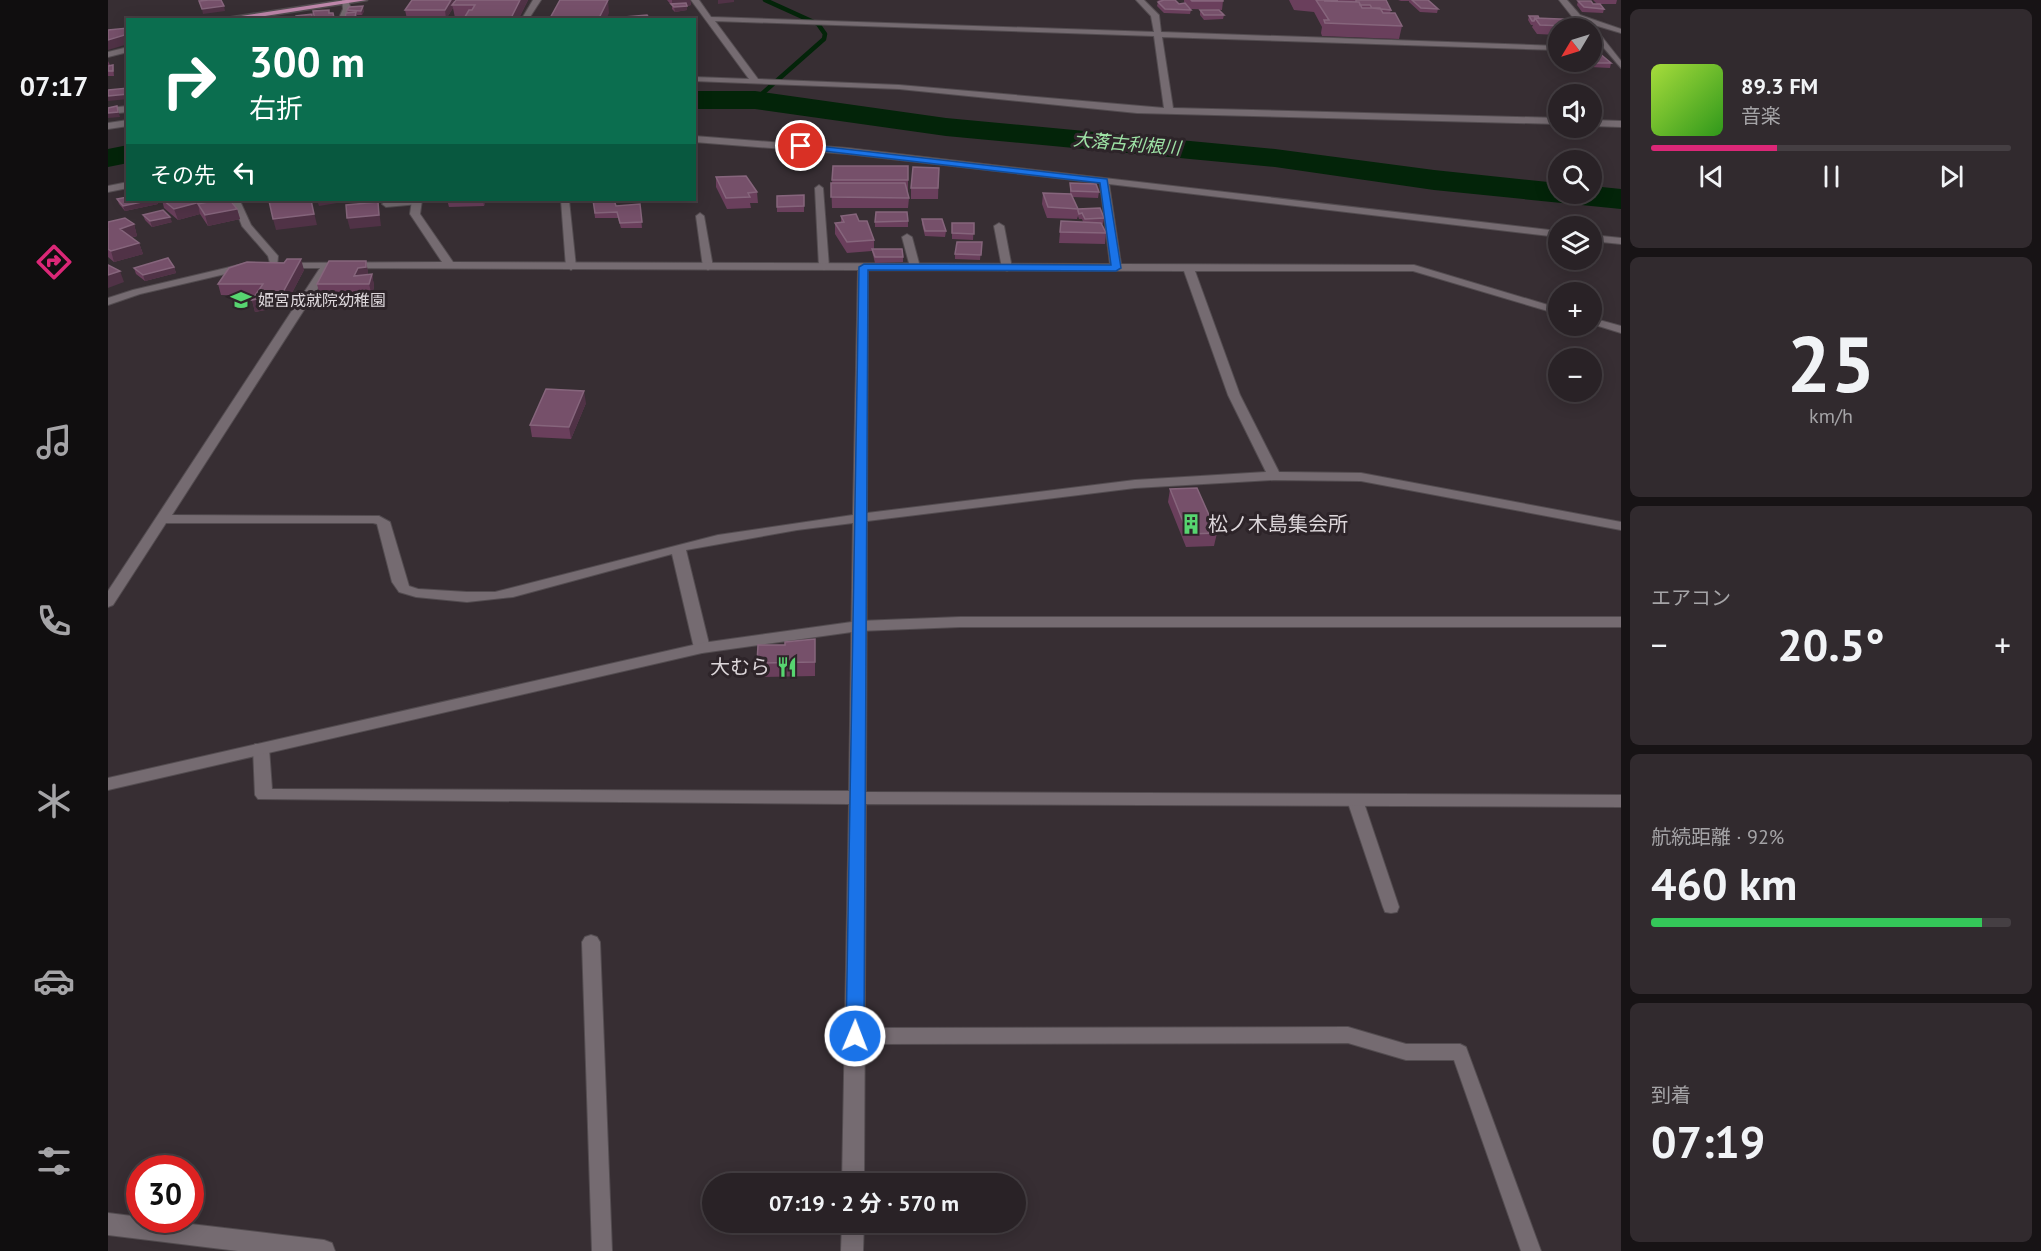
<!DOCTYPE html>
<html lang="ja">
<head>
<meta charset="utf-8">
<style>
	body { margin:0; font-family:"PT Sans","Noto Sans JP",sans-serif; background:#312a2e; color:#f1f3f6; height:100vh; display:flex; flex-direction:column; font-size:22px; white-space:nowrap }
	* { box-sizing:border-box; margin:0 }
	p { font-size:20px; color:#a5a4a7 }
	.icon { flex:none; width:33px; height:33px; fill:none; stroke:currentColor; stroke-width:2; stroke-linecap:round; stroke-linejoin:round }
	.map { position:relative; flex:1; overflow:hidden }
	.panel { display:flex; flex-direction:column; gap:9px; padding:9px; background:#171315; width:420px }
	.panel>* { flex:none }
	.banner { position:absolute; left:18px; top:18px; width:570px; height:183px; border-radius:0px; box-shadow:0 3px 15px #0003,0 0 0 2px #453f43; background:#0b6e4f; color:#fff; overflow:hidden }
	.needle { width:39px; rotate:232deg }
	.controls { position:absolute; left:1440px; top:18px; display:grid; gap:12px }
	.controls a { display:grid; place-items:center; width:54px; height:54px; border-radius:50%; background:#292226; box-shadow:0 3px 15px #0003,0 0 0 2px #453f43; font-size:30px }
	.speed { position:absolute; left:18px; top:1155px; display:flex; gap:12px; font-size:30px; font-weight:700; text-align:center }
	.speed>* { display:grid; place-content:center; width:78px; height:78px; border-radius:50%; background:#292226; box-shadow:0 3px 15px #0003,0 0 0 2px #453f43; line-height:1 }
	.speed .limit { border:9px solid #d22; background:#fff; color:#111 }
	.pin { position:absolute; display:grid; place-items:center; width:51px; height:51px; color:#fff; margin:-26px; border:3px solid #fff; border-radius:50%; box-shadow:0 2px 6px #0007 }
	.me { position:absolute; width:66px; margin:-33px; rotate:1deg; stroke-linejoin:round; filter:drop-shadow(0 0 4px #0008) }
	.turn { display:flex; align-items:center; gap:21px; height:126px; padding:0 24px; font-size:27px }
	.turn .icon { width:78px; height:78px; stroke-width:2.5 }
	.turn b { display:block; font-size:42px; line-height:51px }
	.then { display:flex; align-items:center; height:57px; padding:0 24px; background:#0003; gap:12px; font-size:22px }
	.big { font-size:45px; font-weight:700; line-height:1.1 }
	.panel .tile { flex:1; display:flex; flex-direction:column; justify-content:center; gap:9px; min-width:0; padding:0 21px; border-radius:9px; background:#312a2e }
	.panel .dial { align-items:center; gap:0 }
	.dial b { font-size:78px; line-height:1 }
	.song { display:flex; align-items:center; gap:18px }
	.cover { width:72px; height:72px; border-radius:9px; background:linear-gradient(135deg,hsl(80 70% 55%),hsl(110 70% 35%)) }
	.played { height:6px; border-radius:3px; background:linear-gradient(90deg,#db2777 35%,#453f43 35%) }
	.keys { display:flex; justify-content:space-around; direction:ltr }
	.heat { display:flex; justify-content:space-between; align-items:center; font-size:33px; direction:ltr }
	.charge { height:9px; border-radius:4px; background:linear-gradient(90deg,#34c759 92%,#453f43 0) }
	.trip { position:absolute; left:594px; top:1173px; width:324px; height:60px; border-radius:30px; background:#292226; box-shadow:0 3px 15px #0003,0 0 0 2px #453f43; font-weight:700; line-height:60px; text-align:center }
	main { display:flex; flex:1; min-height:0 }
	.menu { display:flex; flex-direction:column; width:108px; justify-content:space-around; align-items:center; background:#100e0f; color:#a5a4a7 }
	.menu .icon { width:42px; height:42px }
	.menu .active { color:#db2777 }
	.menu b { font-size:27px; color:#f1f3f6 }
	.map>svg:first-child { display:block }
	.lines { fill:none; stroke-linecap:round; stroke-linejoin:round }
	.stream { stroke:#032409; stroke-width:4.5 }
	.river { fill:#032409; fill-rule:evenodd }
	.service-casing { stroke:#534c50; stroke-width:2 }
	.minor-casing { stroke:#534c50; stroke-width:2 }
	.tertiary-casing { stroke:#534c50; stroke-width:2 }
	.trunk-casing { stroke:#534c50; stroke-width:3 }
	.service { fill:#756b71; fill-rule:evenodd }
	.minor { fill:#756b71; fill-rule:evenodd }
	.tertiary { fill:#756b71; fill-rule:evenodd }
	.trunk { fill:#be86aa; fill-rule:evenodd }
	.wall { fill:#6a3f5c }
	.shaded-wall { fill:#503246 }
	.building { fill:#76506a; stroke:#86657c; stroke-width:1.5 }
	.route { fill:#1a73e8; stroke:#114b97; stroke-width:1.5 }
	.labels { text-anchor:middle; stroke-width:6; stroke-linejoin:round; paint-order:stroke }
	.far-poi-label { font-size:16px; fill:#dcd6da; stroke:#2d2429; text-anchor:start }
	.far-water-label { font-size:18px; font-style:italic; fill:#9ee3a6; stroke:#2d2429 }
	.poi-label { font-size:20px; fill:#dcd6da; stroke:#2d2429; text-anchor:start }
</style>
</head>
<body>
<main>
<nav class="menu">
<b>07:17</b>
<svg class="icon active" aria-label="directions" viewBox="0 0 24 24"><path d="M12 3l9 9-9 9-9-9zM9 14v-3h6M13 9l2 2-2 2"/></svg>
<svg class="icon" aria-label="music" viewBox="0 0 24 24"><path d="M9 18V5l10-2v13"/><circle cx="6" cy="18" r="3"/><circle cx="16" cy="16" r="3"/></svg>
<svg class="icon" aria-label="phone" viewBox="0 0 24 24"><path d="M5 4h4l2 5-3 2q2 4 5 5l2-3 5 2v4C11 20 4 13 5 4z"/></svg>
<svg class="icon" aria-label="climate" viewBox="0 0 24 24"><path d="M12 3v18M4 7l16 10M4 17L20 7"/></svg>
<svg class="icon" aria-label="car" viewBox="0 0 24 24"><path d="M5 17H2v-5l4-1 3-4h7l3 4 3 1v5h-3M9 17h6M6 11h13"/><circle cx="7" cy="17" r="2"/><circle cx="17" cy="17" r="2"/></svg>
<svg class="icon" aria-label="filters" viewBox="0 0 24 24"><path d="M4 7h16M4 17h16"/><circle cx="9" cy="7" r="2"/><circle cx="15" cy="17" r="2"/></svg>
</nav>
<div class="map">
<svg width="1513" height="1251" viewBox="0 0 1513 1251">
	<rect width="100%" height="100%" fill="#372e33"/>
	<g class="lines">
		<!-- stream -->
		<path class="stream" d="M647 100 716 39 717 34 710 24 657 0"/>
		<!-- river -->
		<path class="river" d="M586 91H647L838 118 1167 149 1326 170 1450 183V194H1484V186L1513 189V209L1326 190 1167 167 838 136 647 109H586Z
			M20 145V163L0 167V149Z"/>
		<!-- service casing -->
		<g class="service-casing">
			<path id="service" d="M711 185 715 188 721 267 716 270 711 267 707 188Z
				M309 200 312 202 311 204 278 207 274 204 278 201Z
				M453 200H461L468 267 463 270 458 267Z
				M126 201H132L143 225 170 256 169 267H163L160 256 134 226 125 203Z
				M592 213 596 216 605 267 600 270 595 267 588 216Z
				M891 223 896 226 904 268 899 271 894 268 886 226Z
				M799 234 804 237 812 267 810 269 802 267 794 237Z
				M1247 794 1252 796 1255 800 1291 907 1289 912 1283 913 1277 912 1275 907 1239 800 1242 796Z
				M483 935 489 937 492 942 504 1251H484L474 942 477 937Z
				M1240 1027 1298 1044H1352L1358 1047 1433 1251H1413L1346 1060H1298L1240 1043 747 1044 741 1041 738 1036 741 1031 747 1028Z"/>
		</g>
		<!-- minor casing -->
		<g class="minor-casing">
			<path id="minor" d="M234 0H240L243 9 238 20H230L235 9Z
				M425 0H433L420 20H413Z
				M583 0H591L603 17 1046 32 1043 16 1028 0H1036L1051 15 1053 32 1450 46V50L1054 37 1065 108 1450 118V124L1029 113 791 89 586 81V77L641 79ZM607 21 1046 36 1056 108 791 85 650 79Z
				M1451 0H1459L1472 15 1513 29V33L1466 19Z
				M1481 28H1487L1513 61V68L1484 34V28Z
				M20 106V112L0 114V108Z
				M20 120V126L0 129V123Z
				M1484 120 1513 121V127L1484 126Z
				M586 136 739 148 1450 231V237L1001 184 1013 264 1306 265 1450 308V314L1305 271H1087L1132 395 1171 472 1253 473 1513 522V530L1253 481 1166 480 1027 488 759 521 758 792 1513 795V807L758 804 756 1184H734L741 804 150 799 147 795 145 748 147 744H159L161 748 164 789 741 791 745 523 689 530 578 550 602 648 594 653 586 648 564 554 405 597 359 602 308 597 291 592 284 582 269 524 265 523H58L5 605 0 607V591L212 268H175L170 265 171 263 334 262 302 214 304 200H314L312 214 345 262 1002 264 992 183 739 154 586 142ZM223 268 750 270 745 515 610 535 387 592H359L310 589 301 586 282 522 271 516 64 515ZM760 270 1076 271 1120 395 1158 472 1027 480 759 513Z
				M20 182V188L0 192V186Z
				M1484 235 1513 238V244L1484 241Z
				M139 263 144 266 143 268 32 294 0 305V298L25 290Z
				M1484 318 1513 326V333L1484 324Z
				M0 1213 32 1217V1220H49L216 1240 224 1243 227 1251H130L0 1235Z
				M734 1222H756L755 1251H733Z"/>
		</g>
		<!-- tertiary casing -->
		<g class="tertiary-casing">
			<path id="tertiary" d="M20 47V52L0 57V52Z
				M852 617H1513V627H852L751 631 594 653 0 790V778L594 643 751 621Z"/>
		</g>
		<!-- trunk casing -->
		<g class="trunk-casing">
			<path id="trunk" d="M238 0H259L131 20H106Z"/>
		</g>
		<!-- service -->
		<use href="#service" class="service"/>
		<!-- minor -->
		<use href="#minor" class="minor"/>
		<!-- tertiary -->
		<use href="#tertiary" class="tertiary"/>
		<!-- trunk -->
		<use href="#trunk" class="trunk"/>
	</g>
	<!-- wall -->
	<path class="wall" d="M348 0H420L410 20 347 18 345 8 338 19H299L297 10 347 2Z
		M559 0H582L583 5 579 6V10L567 12 564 9V6Z
		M1049 0H1068V1L1071 4 1083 10 1082 14 1056 13 1049 6 1050 2 1052 1Z
		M1076 0H1115V1L1114 10 1083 9 1076 2Z
		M1181 0H1278L1283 10 1282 13 1294 26 1291 39 1214 36 1213 33 1214 27 1206 12 1186 10Z
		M1290 0H1320L1330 9 1329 13 1312 12 1301 2V1H1293Z
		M1485 0H1509L1508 4H1492L1496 9 1495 13 1474 12 1469 5 1470 1 1489 4Z
		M239 10 256 11 254 15H249V20H238L237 18 240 13Z
		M1092 10 1116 15 1115 19 1096 20 1092 15Z
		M1421 16 1431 18 1484 27 1483 28H1450V35L1429 34 1424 27 1425 25H1423L1420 20Z
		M1484 48 1486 51V53L1503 63 1502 68 1482 67 1476 62H1484Z
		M0 61 2 65H5L6 76H0Z
		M725 166H800V191H799L801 198 800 208H724L723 183H724Z
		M831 168 830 199H803V188Z
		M608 177 649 192 650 203H642L643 208 619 209 608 187Z
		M962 183 991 192 990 198 964 197 970 209 996 218 995 224H994L998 233 997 244 951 243 953 221 975 222 974 219H971L970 216 969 219 939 218 934 204 935 193 962 194Z
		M696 195V212H669V196Z
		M9 199 48 200 50 204 17 211 11 204Z
		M54 200H88L92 204 110 200H109H122L129 209 132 219 100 226 92 214 70 220 56 208Z
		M339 200H378L376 206 341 207Z
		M485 200 508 206 532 204 534 228H513L510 218H487Z
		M35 215 64 222 44 227 37 220Z
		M733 216 751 221 766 240V249L795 257V262L767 263 764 251 739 253 727 234V223H733Z
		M814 219 838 231 837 237 817 236 814 224Z
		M800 221V227H767V222Z
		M0 222 26 224 29 236 23 238 31 243 35 254 6 262 0 257Z
		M844 223H866L865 240 844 239Z
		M874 242 872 260 847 259V254Z
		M258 261 260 274H264L266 286 264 296H212L209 284Z
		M176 263 196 270 177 306 147 312 144 300 147 296 113 295 110 284Z
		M66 267 68 273 37 281 28 274 26 268Z
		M478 403 463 439 424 437 422 425Z
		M1062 489 1109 533 1106 546 1078 547 1060 502Z
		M707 639V676L650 677 649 663 677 645Z"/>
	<!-- shaded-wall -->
	<path class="shaded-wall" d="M343 0H346L347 4 344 5 345 8 338 19 337 10Z
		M412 0H420L410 20H402Z
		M500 0 501 13 498 20H490Z
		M564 0H582L583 5 566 7 564 5Z
		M610 0H626V2L610 4Z
		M116 6 117 11 95 14 94 9Z
		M255 6 256 11 254 15 253 11Z
		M579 6V10L567 12 566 7Z
		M248 12 249 20H238L237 18Z
		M20 34V44L0 50V40Z
		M20 94V99L0 101V96Z
		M9 106 12 117 0 118V113Z
		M43 200H48L50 204 17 211 15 206Z
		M203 200 209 225 168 230 165 219Z
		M209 200H234L235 202 211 206Z
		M375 200H378L376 206Z
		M92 202 94 211 90 204 92 214 70 220 66 209Z
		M270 202 273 226 242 229 239 218Z
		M129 209 132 219 100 226 97 215Z
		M62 217 64 222 44 227 42 221Z
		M26 224 29 236 15 240 12 229Z
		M31 243 35 254 6 262 3 251Z
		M193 259 196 270 177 306 147 312 144 300Z
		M258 261 260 272V279L246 276 250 268Z
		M66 267 68 273 37 281 35 275Z
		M12 271 16 282 0 288V275Z
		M264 274 266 286 264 296 261 284Z
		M476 391 478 403 463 439 461 427Z"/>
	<!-- building -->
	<path class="building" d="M101 0H113L116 6 94 9 91 1Z
		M304 0H343L337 10H297Z
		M348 0H412L402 20H355L361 10H364L367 5H344Z
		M452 0H500L490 20H441Z
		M1056 0H1067L1071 4 1077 3 1083 10 1057 9 1050 2Z
		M1083 0H1115V1H1084Z
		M1208 0H1230L1216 1 1251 2 1254 8H1272L1275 13H1287L1294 26 1217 23 1216 20H1221Z
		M1248 0H1278L1283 10 1264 8 1262 5H1252L1251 2H1248Z
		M1304 0H1320L1330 9 1313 8Z
		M1470 1H1483L1485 4H1492L1496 9 1476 7Z
		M578 3 579 6 566 7 563 4Z
		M255 6 253 11 239 10 241 7Z
		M221 10V13H225L226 18 207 20 205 11Z
		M1092 10H1111L1116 15H1096Z
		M248 12 247 17 237 18 238 13Z
		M204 14V18L188 20V16Z
		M539 15 541 18 518 20 517 17Z
		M1421 16H1430L1431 18H1427L1426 21H1424Z
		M1427 18 1478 20 1484 27 1432 25Z
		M20 28V34L0 40V30Z
		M1484 53H1491L1503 63H1483L1482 62H1484Z
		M5 65V71H0V66Z
		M20 88V94L0 96V90Z
		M9 106 10 112 0 113V108Z
		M725 166H800V180H724Z
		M805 167 831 168 830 188H803Z
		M638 176 649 192 640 193 642 197 618 198 608 177Z
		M723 183H797L801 198 723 197Z
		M962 183 988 184 991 192 963 191Z
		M935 193 963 194 970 209 940 207Z
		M696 195V206L669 207V196Z
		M20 197V200H43L15 206 9 199Z
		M55 200H88L92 202 66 209Z
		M110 200H122L129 209 97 215 90 204Z
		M174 200H203L206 214 165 219 161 201Z
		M485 200H506L508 206 532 204 534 222 512 223 509 212 487 213Z
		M270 202 271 215 239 218 238 205Z
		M992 208 996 218 977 219 974 213 971 214 970 211V209Z
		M55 210 62 217 42 221 35 215Z
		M768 212H799L800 221 767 222Z
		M748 214 751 221H759L766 240 739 242 727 223 736 222 733 216Z
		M17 218 26 224 12 229 31 243 3 251 0 249V229H1H0V222Z
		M814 219H834L838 231H817Z
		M953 221 993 223 998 233 952 232Z
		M844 223H866V234L844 233Z
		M849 242H874L873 255 847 254Z
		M764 249H794L795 257H767Z
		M60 258 66 267 35 275 26 268Z
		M179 259H193L174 294 144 300 155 284H110L121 268 139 262 176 263Z
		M221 261H258V267L250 268 246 276 264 274 261 284H209Z
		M0 265 12 271 0 275Z
		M438 389 476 391 461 427 422 425Z
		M1089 488 1109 533 1080 534 1062 489Z
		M707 639V662L649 663 650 645H677V642Z"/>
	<!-- route -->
	<path class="route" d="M693 144 999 179 1013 268 1008 271 760 270 756 1036 753 1041 747 1043 740 1041 738 1036 751 267 756 264 1003 265 992 183 690 148 689 146Z"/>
	<!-- icons -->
	<defs>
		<g id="school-bare" transform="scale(1.62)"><path d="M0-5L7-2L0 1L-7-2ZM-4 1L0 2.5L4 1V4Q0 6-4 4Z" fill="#57d570" stroke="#2d2429" stroke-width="2.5" paint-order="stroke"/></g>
		<g id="building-bare" transform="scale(1.62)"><path d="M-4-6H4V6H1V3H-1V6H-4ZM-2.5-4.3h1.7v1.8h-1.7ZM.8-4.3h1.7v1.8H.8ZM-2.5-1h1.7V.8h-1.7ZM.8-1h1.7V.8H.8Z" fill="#57d570" stroke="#2d2429" stroke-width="2.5" paint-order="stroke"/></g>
		<g id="restaurant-bare" transform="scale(1.62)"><path d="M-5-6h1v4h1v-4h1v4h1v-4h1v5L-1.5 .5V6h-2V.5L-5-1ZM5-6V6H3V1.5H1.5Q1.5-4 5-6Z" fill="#57d570" stroke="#2d2429" stroke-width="2.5" paint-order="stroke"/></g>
	</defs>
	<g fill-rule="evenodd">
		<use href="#school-bare" x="133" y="300"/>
		<use href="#building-bare" x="1083" y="524"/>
		<use href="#restaurant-bare" x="679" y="667"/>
	</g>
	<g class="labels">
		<!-- far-poi labels -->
		<g class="far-poi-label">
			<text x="150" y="306">姫宮成就院幼稚園</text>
		</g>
		<!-- far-water labels -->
		<g class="far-water-label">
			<text transform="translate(1019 144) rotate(5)" y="6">大落古利根川</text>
		</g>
		<!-- poi labels -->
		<g class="poi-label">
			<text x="1100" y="531">松ノ木島集会所</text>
			<text x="662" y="674" text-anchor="end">大むら</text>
		</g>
	</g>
</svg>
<div class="controls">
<a><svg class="needle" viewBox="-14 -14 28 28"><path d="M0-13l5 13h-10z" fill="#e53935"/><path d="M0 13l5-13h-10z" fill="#a5a4a7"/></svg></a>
<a><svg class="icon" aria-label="sound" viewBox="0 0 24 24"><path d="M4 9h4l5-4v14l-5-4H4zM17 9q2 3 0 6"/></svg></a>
<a><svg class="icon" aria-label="search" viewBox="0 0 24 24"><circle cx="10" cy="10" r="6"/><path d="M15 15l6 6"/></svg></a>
<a><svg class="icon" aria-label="layers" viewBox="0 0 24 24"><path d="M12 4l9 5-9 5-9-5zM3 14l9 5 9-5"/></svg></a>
<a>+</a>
<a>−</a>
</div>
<div class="speed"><div class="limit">30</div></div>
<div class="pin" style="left:693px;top:146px;background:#d93025"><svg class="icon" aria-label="arrive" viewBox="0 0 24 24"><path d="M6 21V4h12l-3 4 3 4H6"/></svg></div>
<svg class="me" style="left:747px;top:1036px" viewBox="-20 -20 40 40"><circle r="17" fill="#1a73e8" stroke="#fff" stroke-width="3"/><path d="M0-11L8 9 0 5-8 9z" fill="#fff"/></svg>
<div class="trip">07:19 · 2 分 · 570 m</div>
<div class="banner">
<div class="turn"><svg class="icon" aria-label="right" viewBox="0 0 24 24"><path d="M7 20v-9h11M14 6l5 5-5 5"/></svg><div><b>300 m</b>右折</div></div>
<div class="then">その先<svg class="icon" aria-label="left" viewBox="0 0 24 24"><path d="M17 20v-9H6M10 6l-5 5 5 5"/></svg></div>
</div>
</div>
<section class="panel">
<div class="tile">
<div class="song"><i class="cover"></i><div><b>89.3 FM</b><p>音楽</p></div></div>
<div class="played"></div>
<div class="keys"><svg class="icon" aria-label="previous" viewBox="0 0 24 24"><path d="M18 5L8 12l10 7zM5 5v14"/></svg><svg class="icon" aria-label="pause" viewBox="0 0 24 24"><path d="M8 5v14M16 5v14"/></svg><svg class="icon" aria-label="next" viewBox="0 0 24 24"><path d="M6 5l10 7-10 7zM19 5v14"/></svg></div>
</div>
<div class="tile dial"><b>25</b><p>km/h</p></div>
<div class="tile"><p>エアコン</p>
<div class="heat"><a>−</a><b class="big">20.5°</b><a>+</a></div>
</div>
<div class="tile"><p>航続距離 · 92%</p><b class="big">460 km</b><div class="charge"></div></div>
<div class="tile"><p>到着</p><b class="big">07:19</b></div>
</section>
</main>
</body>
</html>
